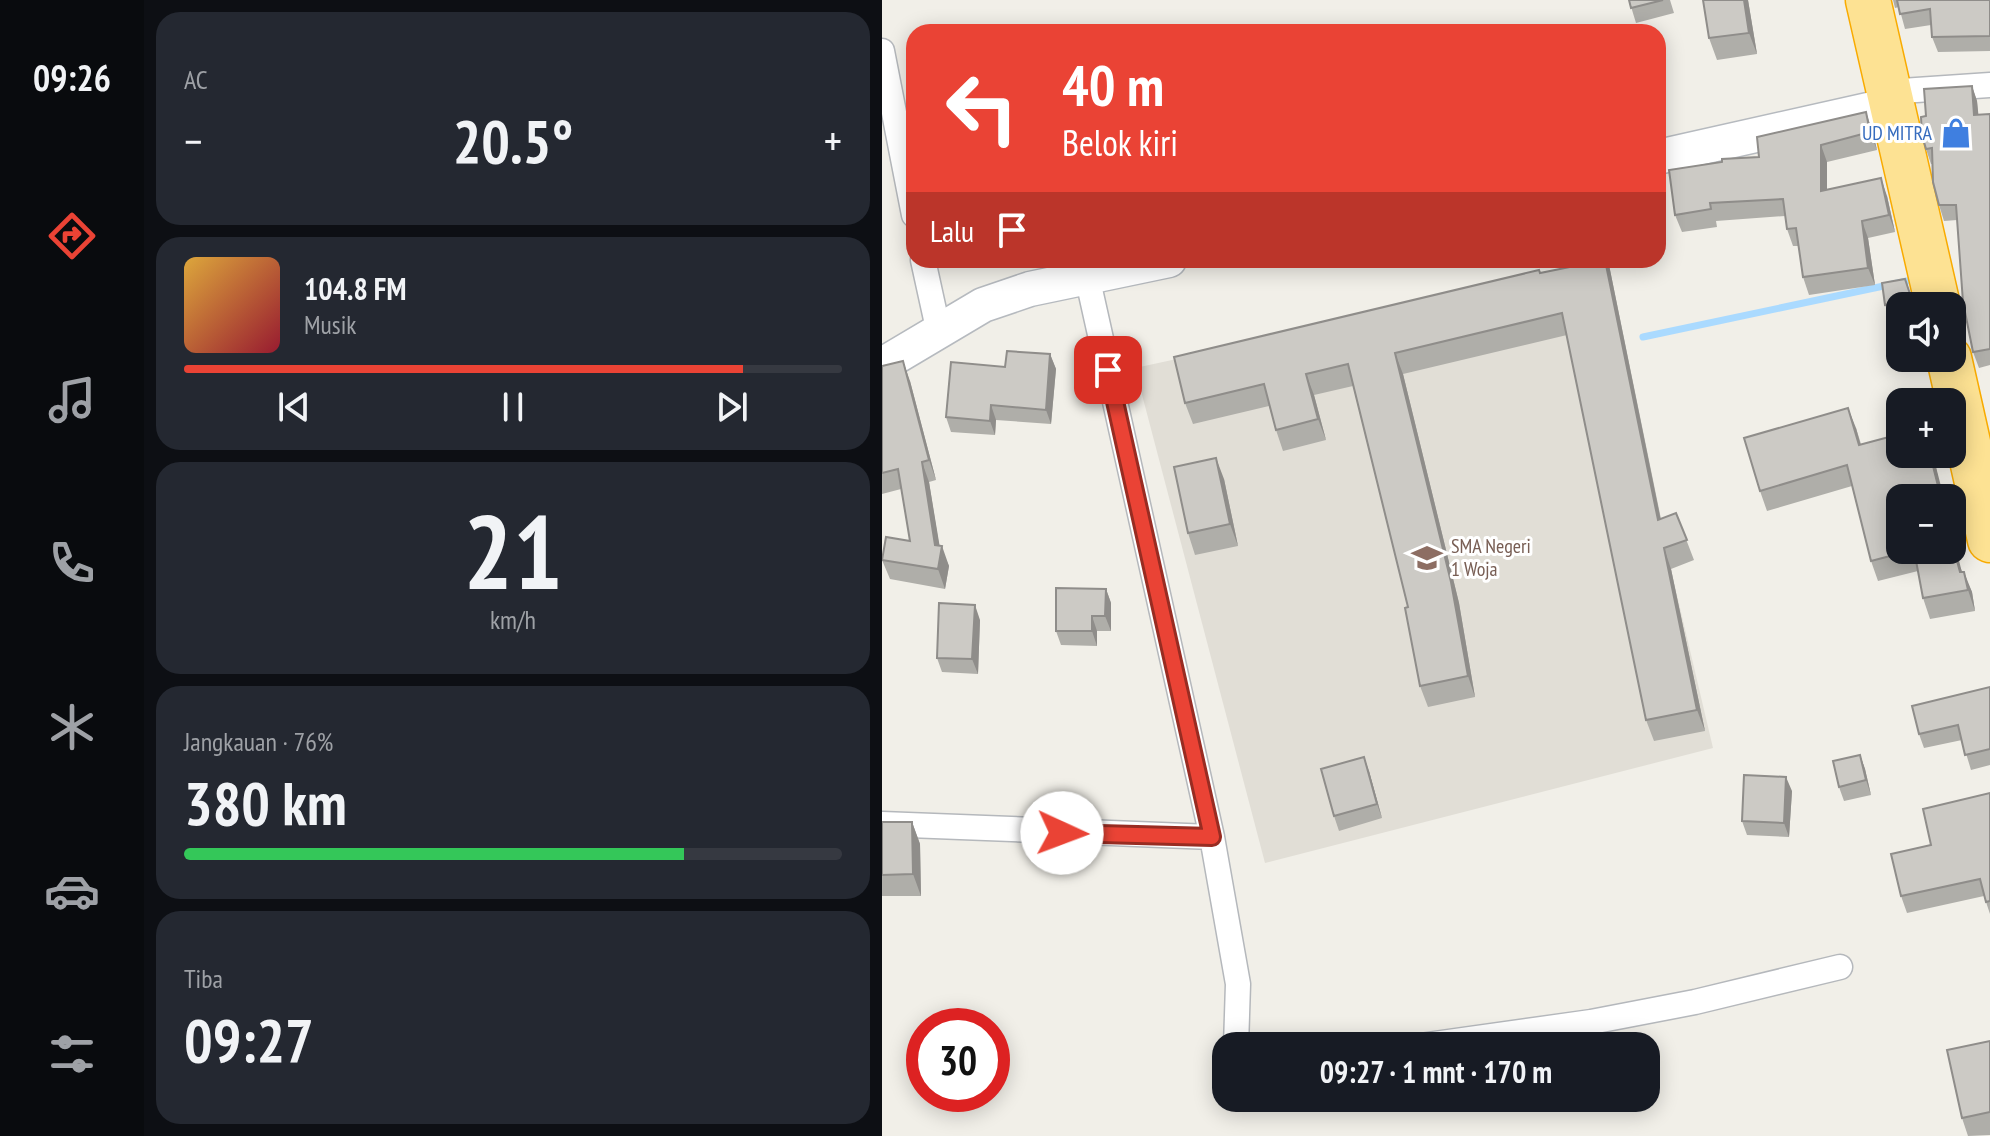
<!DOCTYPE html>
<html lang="id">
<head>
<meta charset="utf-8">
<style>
	body { margin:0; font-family:"PT Sans Narrow",sans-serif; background:#242831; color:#f1f3f6; height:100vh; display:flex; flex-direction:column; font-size:30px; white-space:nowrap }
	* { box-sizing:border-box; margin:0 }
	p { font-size:26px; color:#9ea1a6 }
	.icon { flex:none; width:44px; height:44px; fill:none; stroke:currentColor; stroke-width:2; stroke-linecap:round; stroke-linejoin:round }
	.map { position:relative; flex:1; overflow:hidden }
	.details { display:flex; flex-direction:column; gap:12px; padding:12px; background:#0d0f14; width:738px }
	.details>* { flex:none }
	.guide { position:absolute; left:24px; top:24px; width:760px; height:244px; border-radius:24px; box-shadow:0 4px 20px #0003; background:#ea4335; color:#fff; overflow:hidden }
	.tools { position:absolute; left:1004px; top:292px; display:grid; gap:16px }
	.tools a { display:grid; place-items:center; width:80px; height:80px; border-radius:16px; background:#171b24; box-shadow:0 4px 20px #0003; font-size:40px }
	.speed { position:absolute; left:24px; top:1008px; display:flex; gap:16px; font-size:40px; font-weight:700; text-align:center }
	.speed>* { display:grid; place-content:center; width:104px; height:104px; border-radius:50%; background:#171b24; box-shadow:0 4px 20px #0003; line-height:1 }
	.speed .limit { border:12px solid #d22; background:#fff; color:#111 }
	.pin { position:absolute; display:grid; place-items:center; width:68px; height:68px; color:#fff; margin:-34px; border-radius:16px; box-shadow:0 4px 12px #0006 }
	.me { position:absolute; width:88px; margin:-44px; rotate:92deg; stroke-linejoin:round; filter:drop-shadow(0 0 6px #0008) }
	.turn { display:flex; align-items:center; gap:28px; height:168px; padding:0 24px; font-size:36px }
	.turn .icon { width:104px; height:104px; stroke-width:2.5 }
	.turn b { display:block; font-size:56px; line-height:68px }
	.then { display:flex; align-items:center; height:76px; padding:0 24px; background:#0003; gap:16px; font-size:30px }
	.big { font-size:60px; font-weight:700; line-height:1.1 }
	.details .tile { flex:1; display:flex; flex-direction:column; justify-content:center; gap:12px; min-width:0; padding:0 28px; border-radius:24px; background:#242831 }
	.details .dial { align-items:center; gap:0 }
	.dial b { font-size:104px; line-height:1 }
	.song { display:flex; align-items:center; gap:24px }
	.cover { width:96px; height:96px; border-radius:12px; background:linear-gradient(135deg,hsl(40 70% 55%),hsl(350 70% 35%)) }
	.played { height:8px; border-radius:4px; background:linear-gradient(90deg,#ea4335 85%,#363941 85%) }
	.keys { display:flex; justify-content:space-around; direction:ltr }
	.heat { display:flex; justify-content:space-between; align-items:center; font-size:44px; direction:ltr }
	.charge { height:12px; border-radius:6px; background:linear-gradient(90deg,#34c759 76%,#363941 0) }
	.trip { position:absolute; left:330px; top:1032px; width:448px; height:80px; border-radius:24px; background:#171b24; box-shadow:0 4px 20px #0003; font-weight:700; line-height:80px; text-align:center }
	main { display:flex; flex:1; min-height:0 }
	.dock { display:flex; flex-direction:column; width:144px; justify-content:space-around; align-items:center; background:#090b0e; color:#9ea1a6 }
	.dock .icon { width:56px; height:56px }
	.dock .on { color:#ea4335 }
	.dock b { font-size:36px; color:#f1f3f6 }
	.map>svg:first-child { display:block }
	.education { fill:#e1ded6 }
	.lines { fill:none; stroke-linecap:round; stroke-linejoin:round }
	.stream { stroke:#aadaff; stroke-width:7 }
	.street-casing { stroke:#b5b8bc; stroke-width:27 }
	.secondary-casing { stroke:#b6babf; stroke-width:37 }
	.highway-casing { stroke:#f9ab00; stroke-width:47 }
	.street { stroke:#fff; stroke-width:24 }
	.secondary { stroke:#fff; stroke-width:34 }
	.highway { stroke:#fde293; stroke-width:44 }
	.wall { fill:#afaea9 }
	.shaded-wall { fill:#8f8d8a }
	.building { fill:#cccac5; stroke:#8f8d8a; stroke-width:2 }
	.route-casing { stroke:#982c22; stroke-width:20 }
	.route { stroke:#ea4335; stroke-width:14 }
	.labels { text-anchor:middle; stroke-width:6; stroke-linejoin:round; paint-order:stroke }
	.shop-label { font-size:20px; fill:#366cbe; stroke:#fff; text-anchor:end }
	.education-label { font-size:20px; fill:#785e54; stroke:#fff; text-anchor:start }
</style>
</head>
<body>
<main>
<nav class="dock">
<b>09:26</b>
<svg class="icon on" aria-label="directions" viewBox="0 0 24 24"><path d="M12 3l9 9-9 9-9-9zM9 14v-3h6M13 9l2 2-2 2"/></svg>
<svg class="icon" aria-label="music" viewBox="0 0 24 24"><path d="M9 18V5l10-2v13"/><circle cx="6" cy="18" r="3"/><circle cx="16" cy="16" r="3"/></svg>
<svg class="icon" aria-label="phone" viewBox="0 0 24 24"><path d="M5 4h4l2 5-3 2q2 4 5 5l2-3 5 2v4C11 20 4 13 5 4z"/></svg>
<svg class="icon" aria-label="climate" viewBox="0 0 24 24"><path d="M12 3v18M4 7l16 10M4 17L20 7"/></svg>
<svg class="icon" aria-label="car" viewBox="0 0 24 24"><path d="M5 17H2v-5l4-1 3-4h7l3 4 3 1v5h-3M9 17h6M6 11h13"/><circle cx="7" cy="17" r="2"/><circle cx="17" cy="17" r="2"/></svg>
<svg class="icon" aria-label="filters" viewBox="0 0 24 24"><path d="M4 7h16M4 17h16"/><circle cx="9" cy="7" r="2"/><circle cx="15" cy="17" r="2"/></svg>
</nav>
<section class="details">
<div class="tile"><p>AC</p>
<div class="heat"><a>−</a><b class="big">20.5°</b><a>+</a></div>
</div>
<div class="tile">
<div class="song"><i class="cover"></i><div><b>104.8 FM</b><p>Musik</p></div></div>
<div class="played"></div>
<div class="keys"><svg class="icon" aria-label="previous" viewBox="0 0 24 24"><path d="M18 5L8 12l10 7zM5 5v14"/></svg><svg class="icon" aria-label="pause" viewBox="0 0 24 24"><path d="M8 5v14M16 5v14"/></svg><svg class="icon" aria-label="next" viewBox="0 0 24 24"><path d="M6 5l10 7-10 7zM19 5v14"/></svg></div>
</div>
<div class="tile dial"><b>21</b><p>km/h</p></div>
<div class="tile"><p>Jangkauan · 76%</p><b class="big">380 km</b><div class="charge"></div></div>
<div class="tile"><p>Tiba</p><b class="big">09:27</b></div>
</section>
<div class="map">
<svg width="1108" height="1136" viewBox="0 0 1108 1136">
	<rect width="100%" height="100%" fill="#f1efe8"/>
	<!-- education -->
	<path class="education" d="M718 268 831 748 383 863 253 368Z"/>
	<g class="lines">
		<!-- stream -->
		<path class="stream" d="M761 337 1030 280"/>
		<!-- street casing -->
		<g class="street-casing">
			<path id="street" d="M0 51 32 215
				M1005 92 1108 85
				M41 260 57 333
				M205 276 330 837 356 984 354 1046
				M0 824 330 837
				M538 1046 709 1022 813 1002 958 967"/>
		</g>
		<!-- secondary casing -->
		<g class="secondary-casing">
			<path id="secondary" d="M776 157 1008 105
				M0 365 101 305 148 289 287 260"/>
		</g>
		<!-- highway casing -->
		<g class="highway-casing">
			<path id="highway" d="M986 0 1056 306
				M1067 358 1108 540"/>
		</g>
		<!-- street -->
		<use href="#street" class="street"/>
		<!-- secondary -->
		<use href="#secondary" class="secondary"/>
		<!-- highway -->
		<use href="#highway" class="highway"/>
	</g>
	<!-- wall -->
	<path class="wall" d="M747 0H788L792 13 754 23Z
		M821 0H866L875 54 835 60 827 38Z
		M1011 0H1108V51L1056 52 1050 37 1049 25 1023 29 1017 7 1013 8Z
		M1090 86 1095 101 1096 114H1108V365L1097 368 1091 352 1075 220 1062 221 1057 205 1051 164H1049L1044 149V116Z
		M990 130 995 150 945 162V189L1005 196 1013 232 986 238 993 285 927 295 921 277 917 246H911L905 229 903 216 834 221 835 227 800 232 793 215 877 157Z
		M693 260H726L779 519 794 513 812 560 789 569 823 731 772 741 764 720 685 335 521 374 577 603 593 697 546 707 538 686 526 607 471 386 432 395 444 440 401 451 394 430 387 406 311 424 303 403 658 273 693 266Z
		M1000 283 1018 306V338H1010L1007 331V312H1006L1003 305Z
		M168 354 174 369 169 424 114 420 113 435 69 432 64 417 123 367Z
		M0 366 28 381 54 480 47 482 57 545 67 566 63 589 8 579 0 560 28 541 19 489 0 494Z
		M974 428 979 444 1018 454H1062L1065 464 1054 467 1070 550 1090 592 1093 611 1048 619 1041 598 1036 571 996 581 989 561 970 486 885 511 878 491Z
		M342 479 356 546 313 555 306 533Z
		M224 589 229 603V631H215V646L179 645 174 631Z
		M98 620 96 674 60 672 55 658Z
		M1108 687V765L1089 770 1080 740 1042 748 1037 734Z
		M978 755 983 769 989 795 962 801 957 787Z
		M487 771 500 818 457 831 452 816Z
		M910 791 907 837 865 835 860 821Z
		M1108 793V914L1102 896 1025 913 1019 896 1049 845Z
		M0 822H30L38 844 39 896H0Z
		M1108 1041V1135L1086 1136 1080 1118Z"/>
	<!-- shaded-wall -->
	<path class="shaded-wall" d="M862 0H866L875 54 867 33Z
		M1090 86 1095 101 1098 130 1092 115Z
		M984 112 990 130 995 150 988 132Z
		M939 145 945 162V208L939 191Z
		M999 178 1005 196 1013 232 1007 215Z
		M980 221 986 238 993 285 986 268Z
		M723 260H726L783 541 776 520Z
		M513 353 521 374 577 603 593 697 586 676Z
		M168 354 174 369 169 424 164 410Z
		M21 361 28 381 54 480 47 460Z
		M424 374 432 395 444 440 436 419Z
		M109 405 114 420 113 435 108 421Z
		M966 408 974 428 984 465 977 445Z
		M1048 454 1054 467 1062 498H1059Z
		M334 458 342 479 356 546 348 524Z
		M40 462 47 482 59 554 60 546 67 566 63 589 56 569Z
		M1070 532 1085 593 1078 572 1070 542Z
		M782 548 789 569 823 731 815 710Z
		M1082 572 1090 592 1093 611 1086 590Z
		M224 589 229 603V631L223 616Z
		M93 605 98 620 96 674 90 659Z
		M210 616 215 631V646L210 631Z
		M978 755 983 769 989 795 984 780Z
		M482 757 487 771 500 818 495 804Z
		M904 777 910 791 907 837 902 823Z
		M30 822 38 844 39 896 31 874Z"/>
	<!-- building -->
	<path class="building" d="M747 0H781L749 8Z
		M821 0H862L867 33 827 38Z
		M1015 0H1108V36L1050 37 1048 9 1018 14Z
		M1090 86 1092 115 1108 114V349L1091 352 1081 302 1074 205H1057L1051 182 1050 148 1044 149 1040 135 1039 117 1044 116 1042 89Z
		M984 112 988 132 939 145V191L999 178 1007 215 980 221 986 268 921 277 914 228 905 229 901 199 828 203 829 209 793 215 787 170 840 162V159L877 157 875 137Z
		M693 260H723L776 520 794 513 805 540 782 548 815 710 764 720 680 313 513 353 569 582 586 676 538 686 523 608 526 607 466 364 424 374 436 419 394 430 382 384 303 403 292 357 657 270 658 273 693 266Z
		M1023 279 1032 306H1018V330L1007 331V304L1003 305 1000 283Z
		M125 351 168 354 164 410 109 405 108 421 64 417 69 362 123 367Z
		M21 361 47 460 40 462 53 545 60 546 56 569 0 560 4 537 28 541 16 469 0 473V366Z
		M966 408 977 445 1018 434V454H1048L1059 498H1018V550H1031L989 561 965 465 878 491 862 438Z
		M334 458 348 524 306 533 292 467Z
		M1070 542 1078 572H1082L1086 590 1041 598 1032 550H1070Z
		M174 588 224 589 223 616H210V631H174Z
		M57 603 93 605 90 659 55 658Z
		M1108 687V749L1083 755 1076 725 1037 734 1030 706Z
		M978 755 984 780 957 787 951 761Z
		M482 757 495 804 452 816 439 769Z
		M862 775 904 777 902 823 860 821Z
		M1108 793V901L1104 902 1098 879 1019 896 1009 854 1049 845 1041 809Z
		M0 822H30L31 874 0 875Z
		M1108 1041V1112L1080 1118 1065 1050Z"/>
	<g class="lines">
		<!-- route casing -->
		<g class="route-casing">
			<path id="route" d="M180 833 330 837 226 370"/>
		</g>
		<!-- route -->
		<use href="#route" class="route"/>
	</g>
	<!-- icons -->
	<defs>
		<g id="shop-bare" transform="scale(2.4)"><path d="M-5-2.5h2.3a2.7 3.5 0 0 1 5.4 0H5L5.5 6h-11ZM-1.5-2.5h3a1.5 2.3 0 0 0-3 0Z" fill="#3f7fe0" stroke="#fff" stroke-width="2.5" paint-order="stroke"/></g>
		<g id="school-bare" transform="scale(2.4)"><path d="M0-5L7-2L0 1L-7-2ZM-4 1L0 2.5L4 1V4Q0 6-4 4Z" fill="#8d6e63" stroke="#fff" stroke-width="2.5" paint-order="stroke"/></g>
	</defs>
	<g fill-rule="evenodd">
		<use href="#shop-bare" x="1074" y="133"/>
		<use href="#school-bare" x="545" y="558"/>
	</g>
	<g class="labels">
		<!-- shop labels -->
		<g class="shop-label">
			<text x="1050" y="140">UD MITRA</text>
		</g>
		<!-- education labels -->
		<g class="education-label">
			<text x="569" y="553">SMA Negeri<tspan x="569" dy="23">1 Woja</tspan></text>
		</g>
	</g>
</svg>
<div class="tools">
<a><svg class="icon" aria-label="sound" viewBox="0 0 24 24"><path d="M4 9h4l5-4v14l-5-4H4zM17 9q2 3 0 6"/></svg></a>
<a>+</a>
<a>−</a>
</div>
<div class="speed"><div class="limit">30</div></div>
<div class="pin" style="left:226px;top:370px;background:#d93025"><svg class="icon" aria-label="arrive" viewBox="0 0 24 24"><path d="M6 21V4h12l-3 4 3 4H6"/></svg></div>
<svg class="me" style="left:180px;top:833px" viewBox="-20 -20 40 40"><circle r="19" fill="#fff"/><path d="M0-13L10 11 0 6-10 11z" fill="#ea4335"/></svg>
<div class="trip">09:27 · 1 mnt · 170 m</div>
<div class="guide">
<div class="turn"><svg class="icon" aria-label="left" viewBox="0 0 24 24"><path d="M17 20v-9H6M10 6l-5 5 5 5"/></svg><div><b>40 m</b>Belok kiri</div></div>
<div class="then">Lalu<svg class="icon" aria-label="arrive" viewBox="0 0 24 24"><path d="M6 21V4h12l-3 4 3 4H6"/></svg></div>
</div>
</div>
</main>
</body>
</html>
